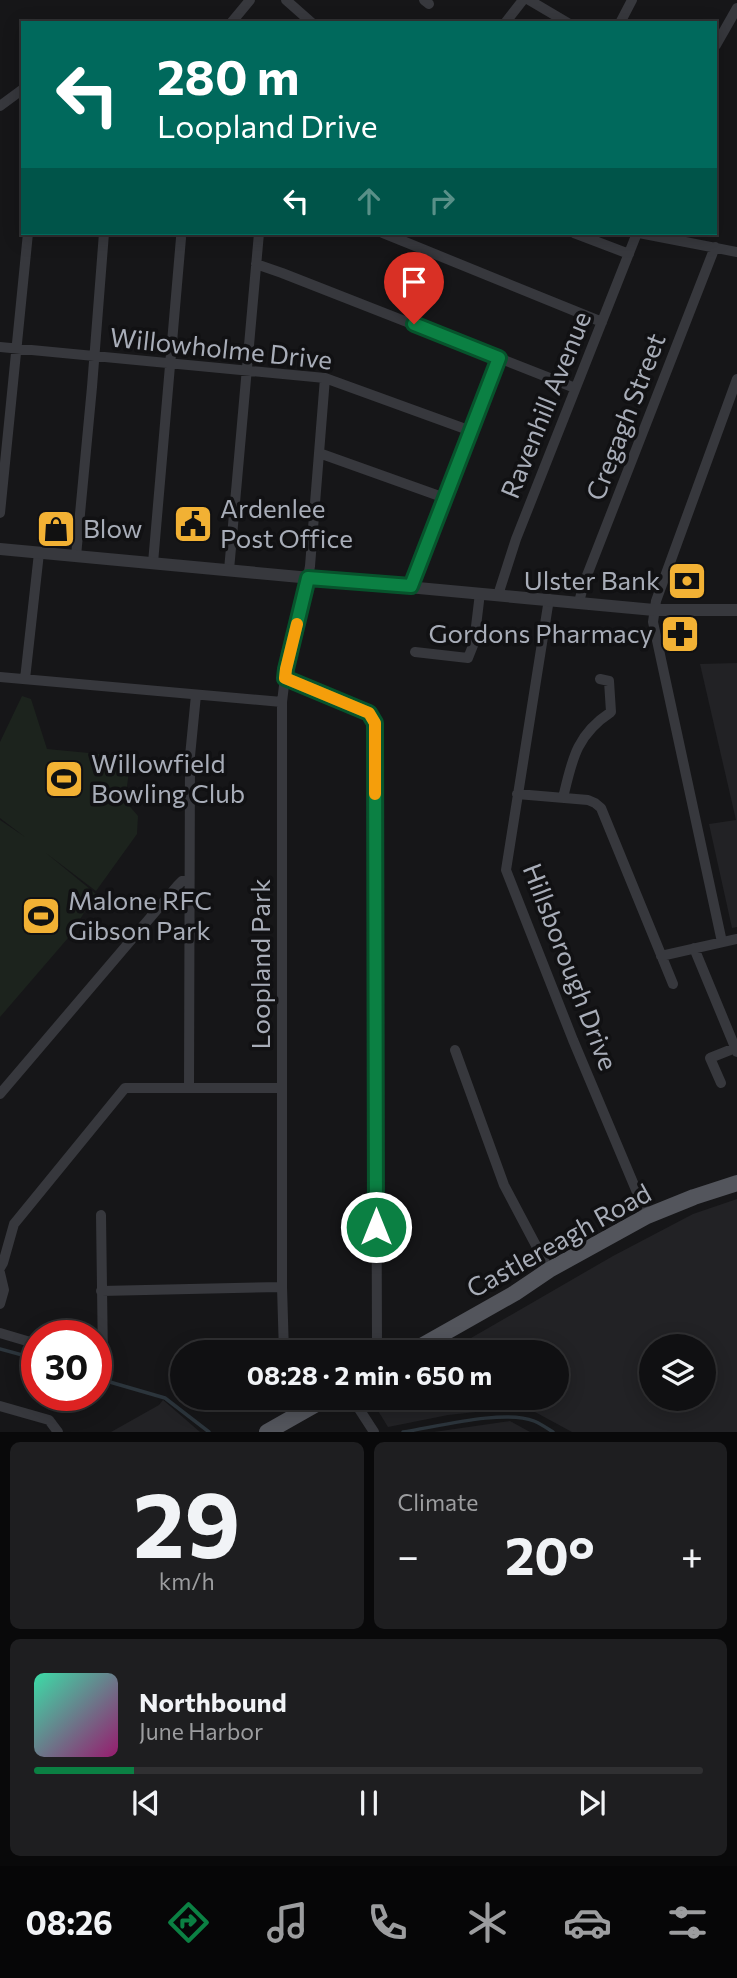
<!DOCTYPE html>
<html lang="en">
<head>
<meta charset="utf-8">
<style>
	body { margin:0; font-family:Commissioner,sans-serif; background:#1e1e20; color:#f1f3f6; height:100vh; display:flex; flex-direction:column; font-size:26px; white-space:nowrap }
	* { box-sizing:border-box; margin:0 }
	p { font-size:23px; color:#9c9d9f }
	.icon { flex:none; width:38px; height:38px; fill:none; stroke:currentColor; stroke-width:2; stroke-linecap:round; stroke-linejoin:round }
	.map { position:relative; height:1432px; overflow:hidden }
	.details { display:flex; flex-direction:column; gap:10px; padding:10px; background:#09090a; flex:1 }
	.details>* { flex:none }
	.guide { position:absolute; left:21px; top:21px; width:696px; height:214px; border-radius:0px; box-shadow:0 4px 18px #0003,0 0 0 2px #303032; background:#00695c; color:#fff; overflow:hidden }
	.buttons { position:absolute; left:639px; top:1334px; display:grid; gap:14px }
	.buttons a { display:grid; place-items:center; width:77px; height:77px; border-radius:50%; background:#101012; box-shadow:0 4px 18px #0003,0 0 0 2px #303032; font-size:35px }
	.speed { position:absolute; left:21px; top:1320px; display:flex; gap:14px; font-size:35px; font-weight:700; text-align:center }
	.speed>* { display:grid; place-content:center; width:91px; height:91px; border-radius:50%; background:#101012; box-shadow:0 4px 18px #0003,0 0 0 2px #303032; line-height:1 }
	.speed .limit { border:10px solid #d22; background:#fff; color:#111 }
	.pin { position:absolute; display:grid; place-items:center; width:60px; height:60px; color:#fff; margin:-72px -30px; border-radius:50% 50% 50% 0; rotate:-45deg; box-shadow:0 0 7px #0007 }
	.pin .icon { rotate:45deg }
	.me { position:absolute; width:77px; margin:-38px; rotate:0deg; stroke-linejoin:round; filter:drop-shadow(0 0 5px #0008) }
	.turn { display:flex; align-items:center; gap:24px; height:147px; padding:0 21px; font-size:32px }
	.turn .icon { width:91px; height:91px; stroke-width:2.5 }
	.turn b { display:block; font-size:49px; line-height:60px }
	.lanes { display:flex; align-items:center; height:66px; padding:0 21px; background:#0003; justify-content:center; gap:35px; direction:ltr }
	.lanes .off { opacity:.35 }
	.big { font-size:52px; font-weight:700; line-height:1.1 }
	.details .card { flex:1; display:flex; flex-direction:column; justify-content:center; gap:10px; min-width:0; padding:0 24px; border-radius:10px; background:#1e1e20 }
	.details .dial { align-items:center; gap:0 }
	.dial b { font-size:91px; line-height:1 }
	.song { display:flex; align-items:center; gap:21px }
	.cover { width:84px; height:84px; border-radius:10px; background:linear-gradient(135deg,hsl(160 70% 55%),hsl(320 70% 35%)) }
	.played { height:7px; border-radius:4px; background:linear-gradient(90deg,#0b8043 15%,#303032 15%) }
	.keys { display:flex; justify-content:space-around; direction:ltr }
	.heat { display:flex; justify-content:space-between; align-items:center; font-size:38px; direction:ltr }
	.details .tiles { flex:1; display:grid; gap:10px; grid-template-columns:1fr 1fr }
	.card:last-child { grid-column:span 2 }
	.trip { position:absolute; left:170px; top:1340px; width:399px; height:70px; border-radius:35px; background:#101012; box-shadow:0 4px 18px #0003,0 0 0 2px #303032; font-weight:700; line-height:70px; text-align:center }
	.menu { display:flex; height:112px; justify-content:space-around; align-items:center; background:#060607; color:#9c9d9f }
	.menu .icon { width:49px; height:49px }
	.menu .selected { color:#0b8043 }
	.menu b { font-size:32px; color:#f1f3f6 }
	.map>svg:first-child { display:block }
	.built { fill:#222225; fill-rule:evenodd }
	.green { fill:#1c231d }
	.lines { fill:none; stroke-linecap:round; stroke-linejoin:round }
	.stream { stroke:#2c353c; stroke-width:3.5 }
	.minor { stroke:#37383d; stroke-width:10 }
	.tertiary { stroke:#37383d; stroke-width:12 }
	.primary { stroke:#53555c; stroke-width:16 }
	.route-casing { stroke:#07532c; stroke-width:18 }
	.route { stroke:#0b8043; stroke-width:12 }
	.slow { stroke:#f59e0b; stroke-width:12 }
	.labels { text-anchor:middle; stroke-width:7; stroke-linejoin:round; paint-order:stroke }
	.street-label { font-size:26px; fill:#a8adb8; stroke:#111113 }
	.poi-label { font-size:26px; fill:#a8adb8; stroke:#111113; text-anchor:start }
</style>
</head>
<body>
<div class="map">
<svg width="737" height="1432" viewBox="0 0 737 1432">
	<rect width="100%" height="100%" fill="#161618"/>
	<!-- built -->
	<path class="built" d="M737 663V927L732 928 709 824 736 820 700 664Z
		M737 1199V1432H572L535 1412 504 1409 448 1415 388 1427 372 1401 373 1398H556V1353H445L613 1256 693 1214ZM651 1346H704V1398H651Z
		M163 1400 200 1432H111L159 1405Z
		M510 1421 530 1432H434Z"/>
	<!-- green -->
	<path class="green" d="M22 696 31 699 47 749 131 757 125 801 138 816 137 834 96 891 46 853 96 894 68 938 0 1017V820L25 837 0 818V742Z"/>
	<g class="lines">
		<!-- stream -->
		<path class="stream" d="M0 1349 37 1359
			M96 1378 165 1398 209 1432
			M403 1432C436 1427 504 1409 534 1421 541 1424 547 1428 553 1432"/>
		<!-- minor -->
		<path class="minor" d="M286 0 312 23
			M424 0 429 4
			M529 0 568 23
			M231 23 250 0
			M505 23 523 0
			M620 23 632 0
			M716 45 737 8
			M0 106 23 89
			M383 233 602 322
			M574 233 629 254
			M639 233 737 252
			M256 264 282 273 575 388
			M0 347 325 378 471 431
			M319 453 445 498
			M0 513 28 233
			M76 556 92 387 104 233
			M153 563 181 238
			M229 570 259 233
			M411 586 499 358
			M498 595 516 539 637 233
			M549 599 506 870 573 1040 647 1216
			M579 602 584 583 715 247
			M415 652 468 658 474 643 480 593
			M0 677 282 702
			M285 678 369 713 375 723 377 1345 379 1353
			M25 679 39 553
			M517 794 588 800 595 803 601 808 673 984
			M563 798C572 760 576 735 611 712L609 681 600 679
			M722 942 653 622 656 601 737 379
			M694 948 737 1052
			M661 956 737 939
			M455 1050 504 1185 549 1270
			M721 1083 710 1058 735 1048
			M189 1088 190 756 196 695
			M0 1094 178 885 182 881 189 880
			M101 1215 103 1360
			M0 1268 3 1263 14 1224 125 1088H282
			M0 1273 4 1290 0 1304
			M101 1291 282 1287
			M0 1333 37 1344
			M284 1353 282 1287V702L286 669 305 594 310 566 325 378
			M286 1398 294 1416
			M352 1398 374 1432
			M0 1406 49 1420 58 1432"/>
		<!-- tertiary -->
		<path class="tertiary" d="M0 549 654 610H737"/>
		<!-- primary -->
		<path class="primary" d="M409 1353 515 1293 549 1270 647 1216 694 1197 737 1183
			M267 1432 327 1398"/>
	</g>
	<g class="lines">
		<!-- route casing -->
		<g class="route-casing">
			<path id="route" d="M376 1227 375 723 369 713 285 678 286 669 308 578 411 586 499 358 414 324"/>
		</g>
		<!-- route -->
		<use href="#route" class="route"/>
		<!-- slow -->
		<path class="slow" d="M297 624 286 669 285 678 369 713 375 723V794"/>
	</g>
	<!-- icons -->
	<defs>
		<g id="civic-square" transform="scale(2.0125)"><rect x="-9" y="-9" width="18" height="18" rx="4" fill="#f2b134" stroke="#111113"/><path d="M-.6-6.5H3V-4.5H.6V-3L4-1V1h2V6H-6V1h2V-1L-.6-3ZM-1.2 2.5V6h2.4V2.5Z" fill="#111"/></g>
		<g id="shop-square" transform="scale(2.0125)"><rect x="-9" y="-9" width="18" height="18" rx="4" fill="#f2b134" stroke="#111113"/><path d="M-5-2.5h2.3a2.7 3.5 0 0 1 5.4 0H5L5.5 6h-11ZM-1.5-2.5h3a1.5 2.3 0 0 0-3 0Z" fill="#111"/></g>
		<g id="bank-square" transform="scale(2.0125)"><rect x="-9" y="-9" width="18" height="18" rx="4" fill="#f2b134" stroke="#111113"/><path d="M-6-4H6V4H-6ZM0-2.3a2.3 2.3 0 1 0 0 4.6a2.3 2.3 0 1 0 0-4.6Z" fill="#111"/></g>
		<g id="pharmacy-square" transform="scale(2.0125)"><rect x="-9" y="-9" width="18" height="18" rx="4" fill="#f2b134" stroke="#111113"/><path d="M-2-6h4v4h4v4h-4v4h-4v-4h-4v-4h4Z" fill="#111"/></g>
		<g id="stadium-square" transform="scale(2.0125)"><rect x="-9" y="-9" width="18" height="18" rx="4" fill="#f2b134" stroke="#111113"/><path d="M0-5a6.5 5 0 1 0 0 10a6.5 5 0 1 0 0-10ZM-3.5-1.8h7v3.6h-7Z" fill="#111"/></g>
	</defs>
	<g fill-rule="evenodd">
		<use href="#civic-square" x="193" y="524"/>
		<use href="#shop-square" x="56" y="529"/>
		<use href="#bank-square" x="687" y="581"/>
		<use href="#pharmacy-square" x="680" y="634"/>
		<use href="#stadium-square" x="64" y="779"/>
		<use href="#stadium-square" x="41" y="916"/>
	</g>
	<g class="labels">
		<!-- street labels -->
		<g class="street-label">
			<text transform="translate(221 349) rotate(6)" y="9">Willowholme Drive</text>
			<text transform="translate(546 405) rotate(-68)" y="9">Ravenhill Avenue</text>
			<text transform="translate(626 417) rotate(-69)" y="9">Cregagh Street</text>
			<text transform="translate(261 964) rotate(-90)" y="9">Loopland Park</text>
			<text transform="translate(570 967) rotate(69)" y="9">Hillsborough Drive</text>
			<text transform="translate(559 1241) rotate(-29)" y="9">Castlereagh Road</text>
		</g>
		<!-- poi labels -->
		<g class="poi-label">
			<text x="220" y="518">Ardenlee<tspan x="220" dy="30">Post Office</tspan></text>
			<text x="83" y="538">Blow</text>
			<text x="660" y="590" text-anchor="end">Ulster Bank</text>
			<text x="653" y="643" text-anchor="end">Gordons Pharmacy</text>
			<text x="91" y="773">Willowfield<tspan x="91" dy="30">Bowling Club</tspan></text>
			<text x="68" y="910">Malone RFC<tspan x="68" dy="30">Gibson Park</tspan></text>
		</g>
	</g>
</svg>
<div class="buttons">
<a><svg class="icon" aria-label="layers" viewBox="0 0 24 24"><path d="M12 4l9 5-9 5-9-5zM3 14l9 5 9-5"/></svg></a>
</div>
<div class="speed"><div class="limit">30</div></div>
<div class="pin" style="left:414px;top:324px;background:#d93025"><svg class="icon" aria-label="arrive" viewBox="0 0 24 24"><path d="M6 21V4h12l-3 4 3 4H6"/></svg></div>
<svg class="me" style="left:376px;top:1227px" viewBox="-20 -20 40 40"><circle r="17" fill="#0b8043" stroke="#fff" stroke-width="3"/><path d="M0-11L8 9 0 5-8 9z" fill="#fff"/></svg>
<div class="trip">08:28 · 2 min · 650 m</div>
<div class="guide">
<div class="turn"><svg class="icon" aria-label="left" viewBox="0 0 24 24"><path d="M17 20v-9H6M10 6l-5 5 5 5"/></svg><div><b>280 m</b>Loopland Drive</div></div>
<div class="lanes"><svg class="icon" aria-label="left" viewBox="0 0 24 24"><path d="M17 20v-9H6M10 6l-5 5 5 5"/></svg><svg class="icon off" aria-label="ahead" viewBox="0 0 24 24"><path d="M12 20V5M6 11l6-6 6 6"/></svg><svg class="icon off" aria-label="right" viewBox="0 0 24 24"><path d="M7 20v-9h11M14 6l5 5-5 5"/></svg></div>
</div>
</div>
<section class="details">
<div class="tiles">
<div class="card dial"><b>29</b><p>km/h</p></div>
<div class="card"><p>Climate</p>
<div class="heat"><a>−</a><b class="big">20°</b><a>+</a></div>
</div>
<div class="card">
<div class="song"><i class="cover"></i><div><b>Northbound</b><p>June Harbor</p></div></div>
<div class="played"></div>
<div class="keys"><svg class="icon" aria-label="previous" viewBox="0 0 24 24"><path d="M18 5L8 12l10 7zM5 5v14"/></svg><svg class="icon" aria-label="pause" viewBox="0 0 24 24"><path d="M8 5v14M16 5v14"/></svg><svg class="icon" aria-label="next" viewBox="0 0 24 24"><path d="M6 5l10 7-10 7zM19 5v14"/></svg></div>
</div>
</div>
</section>
<nav class="menu">
<b>08:26</b>
<svg class="icon selected" aria-label="directions" viewBox="0 0 24 24"><path d="M12 3l9 9-9 9-9-9zM9 14v-3h6M13 9l2 2-2 2"/></svg>
<svg class="icon" aria-label="music" viewBox="0 0 24 24"><path d="M9 18V5l10-2v13"/><circle cx="6" cy="18" r="3"/><circle cx="16" cy="16" r="3"/></svg>
<svg class="icon" aria-label="phone" viewBox="0 0 24 24"><path d="M5 4h4l2 5-3 2q2 4 5 5l2-3 5 2v4C11 20 4 13 5 4z"/></svg>
<svg class="icon" aria-label="climate" viewBox="0 0 24 24"><path d="M12 3v18M4 7l16 10M4 17L20 7"/></svg>
<svg class="icon" aria-label="car" viewBox="0 0 24 24"><path d="M5 17H2v-5l4-1 3-4h7l3 4 3 1v5h-3M9 17h6M6 11h13"/><circle cx="7" cy="17" r="2"/><circle cx="17" cy="17" r="2"/></svg>
<svg class="icon" aria-label="filters" viewBox="0 0 24 24"><path d="M4 7h16M4 17h16"/><circle cx="9" cy="7" r="2"/><circle cx="15" cy="17" r="2"/></svg>
</nav>
</body>
</html>
